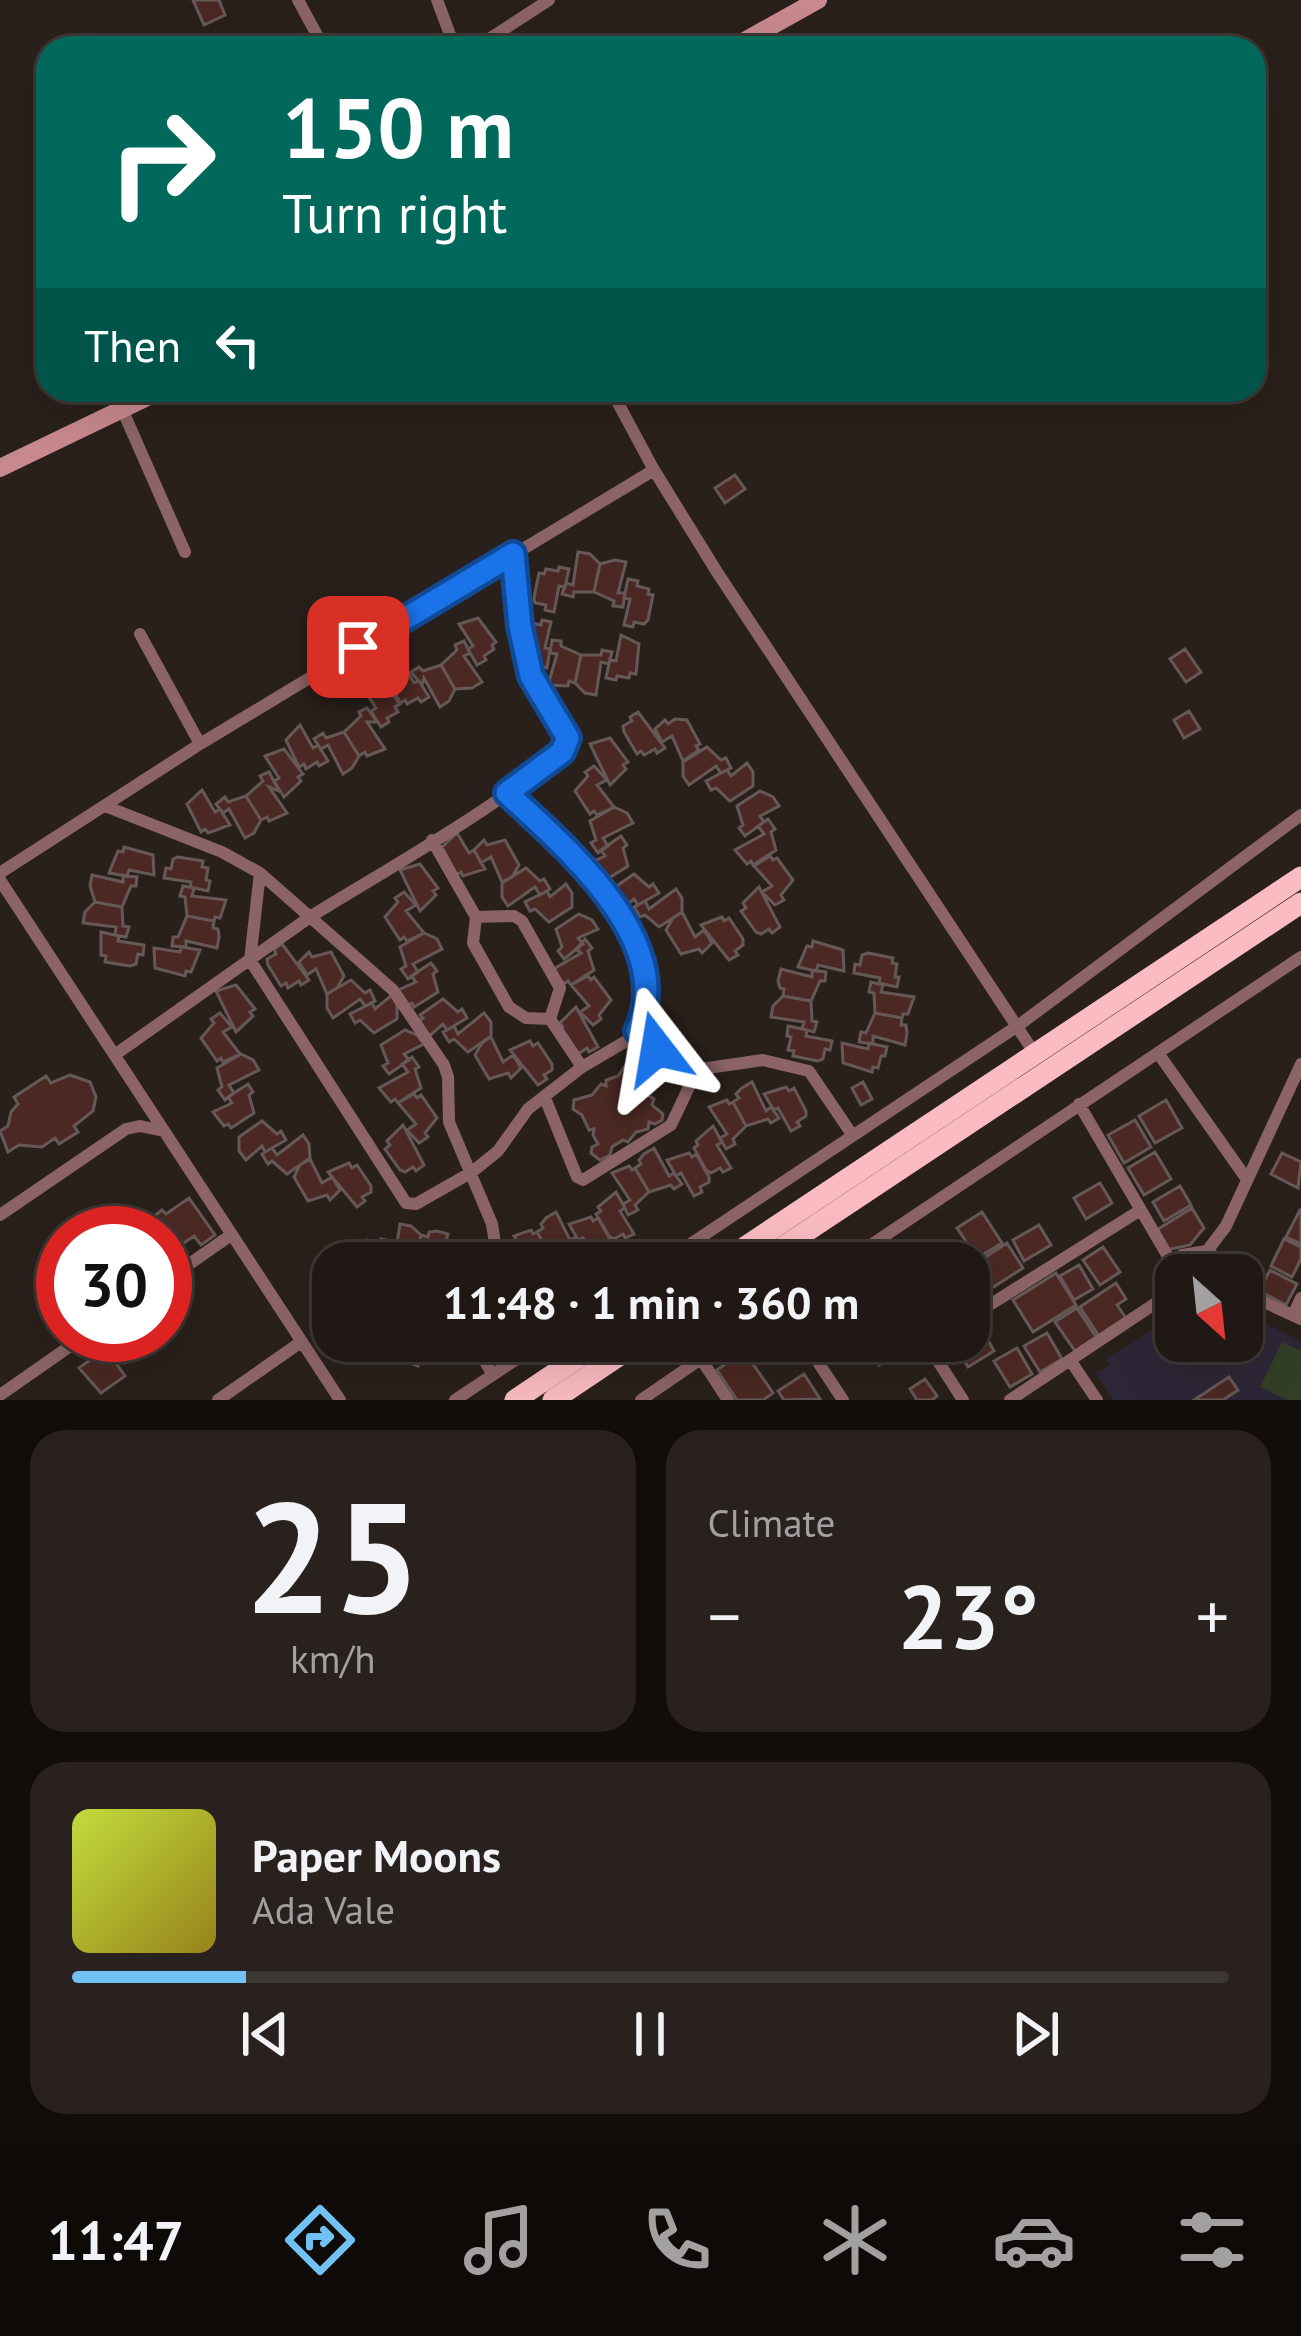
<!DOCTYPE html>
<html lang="en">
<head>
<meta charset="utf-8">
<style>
	body { margin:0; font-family:"PT Sans",sans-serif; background:#28211d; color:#f1f3f6; height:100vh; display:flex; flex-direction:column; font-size:45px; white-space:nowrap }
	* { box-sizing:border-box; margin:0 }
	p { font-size:39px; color:#a2a0a0 }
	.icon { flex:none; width:66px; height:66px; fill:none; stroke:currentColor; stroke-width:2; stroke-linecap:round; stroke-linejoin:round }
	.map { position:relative; height:1400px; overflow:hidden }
	.sheet { display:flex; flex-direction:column; gap:30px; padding:30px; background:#120d0b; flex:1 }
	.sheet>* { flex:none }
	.hud { position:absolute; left:36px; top:36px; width:1230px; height:366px; border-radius:36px; box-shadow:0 12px 48px #0002,0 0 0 3px #3d3734; background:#00695c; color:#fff; overflow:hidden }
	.needle { width:78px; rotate:153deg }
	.fabs { position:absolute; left:1155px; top:1254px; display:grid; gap:24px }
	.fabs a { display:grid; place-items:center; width:108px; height:108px; border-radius:24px; background:#201814; box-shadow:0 12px 48px #0002,0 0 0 3px #3d3734; font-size:60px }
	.speed { position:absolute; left:36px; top:1206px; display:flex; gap:24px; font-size:60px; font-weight:700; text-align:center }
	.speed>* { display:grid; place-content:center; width:156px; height:156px; border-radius:50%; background:#201814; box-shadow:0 12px 48px #0002,0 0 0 3px #3d3734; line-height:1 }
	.speed .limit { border:18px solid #d22; background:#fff; color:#111 }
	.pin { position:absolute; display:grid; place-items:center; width:102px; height:102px; color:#fff; margin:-51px; border-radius:24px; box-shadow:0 6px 18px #0006 }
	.me { position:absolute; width:132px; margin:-66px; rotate:346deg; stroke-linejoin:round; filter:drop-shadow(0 0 9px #0008) }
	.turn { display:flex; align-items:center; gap:42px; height:252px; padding:0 48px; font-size:54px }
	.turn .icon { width:156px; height:156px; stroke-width:2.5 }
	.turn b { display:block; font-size:84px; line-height:102px }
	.then { display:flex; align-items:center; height:114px; padding:0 48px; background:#0003; gap:24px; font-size:45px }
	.big { font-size:90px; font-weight:800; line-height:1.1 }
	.sheet .widget { flex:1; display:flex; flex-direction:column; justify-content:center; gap:18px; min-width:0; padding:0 42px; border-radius:36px; background:#28211d }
	.sheet .dial { align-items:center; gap:0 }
	.dial b { font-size:156px; line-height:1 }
	.song { display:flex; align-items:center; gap:36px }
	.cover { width:144px; height:144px; border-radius:18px; background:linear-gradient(135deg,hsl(70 70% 55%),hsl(50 70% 35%)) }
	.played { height:12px; border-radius:6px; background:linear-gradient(90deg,#72c1f5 15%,#3d3734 15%) }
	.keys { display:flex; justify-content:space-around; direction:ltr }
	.heat { display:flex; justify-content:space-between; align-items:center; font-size:66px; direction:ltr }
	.sheet .tiles { flex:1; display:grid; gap:30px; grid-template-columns:1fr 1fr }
	.widget:last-child { grid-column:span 2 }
	.trip { position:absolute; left:312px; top:1242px; width:678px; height:120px; border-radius:36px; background:#201814; box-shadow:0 12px 48px #0002,0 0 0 3px #3d3734; font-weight:800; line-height:120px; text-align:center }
	.menu { display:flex; height:192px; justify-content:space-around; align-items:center; background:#0d0a08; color:#a2a0a0 }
	.menu .icon { width:84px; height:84px }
	.menu .current { color:#72c1f5 }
	.menu b { font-size:54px; color:#f1f3f6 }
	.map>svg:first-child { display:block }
	.education { fill:#2d2636 }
	.green { fill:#323f26 }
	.building { fill:#4b2823; stroke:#665856; stroke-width:3 }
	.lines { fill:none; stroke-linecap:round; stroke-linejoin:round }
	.minor { stroke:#8c6467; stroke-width:12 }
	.secondary { stroke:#c8898e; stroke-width:18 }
	.trunk { stroke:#fabcc2; stroke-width:21 }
	.route-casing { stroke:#114b97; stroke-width:30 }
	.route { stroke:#1a73e8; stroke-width:21 }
</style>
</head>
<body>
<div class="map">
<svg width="1301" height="1400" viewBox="0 0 1301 1400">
	<rect width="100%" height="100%" fill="#2a201b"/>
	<!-- education -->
	<path class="education" d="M1242 1312 1301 1341V1400H1114L1096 1373 1110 1365 1106 1359 1161 1324 1176 1335V1341H1242Z"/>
	<!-- green -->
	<path class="green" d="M1282 1342 1301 1351V1400H1287L1260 1387Z"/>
	<!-- building -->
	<path class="building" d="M193 0H219L225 15 204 25Z
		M735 475 745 489 725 503 715 488Z
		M578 552 590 554 600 564 594 592H574L573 597 562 594 566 583 573 585Z
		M615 560 626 562 618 593H625L623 607 613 606 614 601 594 592 600 564Z
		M559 567 569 569 565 587 559 586 554 612 545 610 546 605 535 603 534 598 539 573 544 574 546 569 558 571Z
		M628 579 638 581 637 586 649 589 648 594 653 595 648 620 644 624 634 622 633 627 624 625 630 599 624 598Z
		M478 618 496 642 492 645 494 649 484 656 486 660 477 665 468 649 473 646 459 624Z
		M542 620 551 622 545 648 550 649 547 668 537 665 538 661 525 658 521 652 527 627 531 623 541 625Z
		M621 635 639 644 636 674 630 673 629 678 617 676 616 680 606 678 610 659 616 661Z
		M552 640 561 641V646L581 655 575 683 569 681 568 686 548 685 557 654 550 653Z
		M464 641 470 653 464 656 482 682 472 688 455 689 441 665 457 650 455 645Z
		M1185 649 1201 672 1186 682 1170 659Z
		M602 650 612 652 609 664 601 662 596 695 585 693 575 683 581 655H601Z
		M401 661 414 683 419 681 429 697 421 702 418 698 407 704 405 700 400 703 387 675Z
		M441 665 455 689 449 701 440 707 424 678 422 685 411 672 419 667 423 671Z
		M382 680 400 704 395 707 398 712 387 718 389 722 381 727 371 711 376 708 362 686Z
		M367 708 377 722H367L385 749 367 756 365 752 359 756 344 732 361 716 359 712Z
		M1189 711 1200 729 1184 738 1174 720Z
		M638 712 665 748 657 753 655 749 644 755 641 751 637 754 624 732 623 726 632 721 630 717Z
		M675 719 687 720 700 744 696 746 699 750 683 761 672 736 662 742 655 729 665 720 668 724Z
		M300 725 313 748 318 745 328 761 319 766 317 762 306 769 304 764 299 767 286 740Z
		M344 732 359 756 352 768 343 774 328 745 321 749 314 739 323 733 326 738Z
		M610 738 628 762 623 765 626 769 610 785 590 744Z
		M707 747 721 760 726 758 731 768 721 773 716 766 689 785 683 776V762Z
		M284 749 303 774 298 777 301 781 284 797 274 781 279 778 265 756Z
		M747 763 753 772V786L730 801 716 788 711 790 706 781 727 770 731 776Z
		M594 766 607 780 597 785 614 807 597 815 594 811 590 814 575 791 588 776 585 772Z
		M269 772 279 791 269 787 287 813 269 821 267 817 261 820 246 796 263 781 260 776Z
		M202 790 215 812 220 809 230 825 208 833 205 829 201 832 187 804Z
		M760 791 773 797 779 806 760 816 764 822 745 836 739 828 743 825 737 806Z
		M246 796 261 820 254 833 245 838 229 809 223 813 216 804 225 797 228 802Z
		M614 807 627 813 633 823 603 838 608 846 598 853 591 843 596 840 590 821Z
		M768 819 775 829 771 832 776 850 753 865 751 861 747 864 735 850 764 834 758 826Z
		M457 833 469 853 474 850 485 869 463 876 461 872 456 875 442 847Z
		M621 836 627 845 623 848 628 866 604 881 602 877 598 879 586 865 605 856 601 850Z
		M484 840 487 845 505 840 519 865 512 877 502 882 491 857 481 863 474 850Z
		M124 847 153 855 154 875 129 870 127 876 109 873 118 851 123 852Z
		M770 856 773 860 777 858 793 880 781 895 784 900 775 905 762 892 772 886 754 866Z
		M178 857 203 861 202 867 208 868 206 880 210 881 208 891 190 887 191 882 164 878 166 868 171 869 173 859Z
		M420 864 438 888 433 891 436 895 420 911 400 870Z
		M526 868 540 881 544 879 550 889 540 895 535 887 508 906 502 897V883Z
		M634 874 649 887 653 884 659 893 638 905 634 899 618 913 610 896 614 894 611 890Z
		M92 875 123 882V876L137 877 136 886H131L122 907 95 902 90 886Z
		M566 884 572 893V907L549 922 535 909 530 911 525 902 547 891 550 897Z
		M183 886 194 888 192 896 226 900 220 918 215 917 214 921 187 916 185 897 180 896Z
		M759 887 780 927 772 933 769 929 761 934 756 932 741 911 746 908 743 903Z
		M676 889 682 898V912L659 927 645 915 640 917 634 907 645 901 649 909Z
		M404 892 416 905 406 911 424 933 407 941 404 937 400 940 385 917 398 902 395 898Z
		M95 902 122 907 123 926 129 927 126 937 115 935 116 927 83 923 85 912Z
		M682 912 695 937 704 930 712 943 702 953 699 949 681 954 666 930 673 918Z
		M579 914 592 920 598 929 578 938 583 944 564 959 558 951 562 947 556 929Z
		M187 916 214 921 213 928 218 929 219 937 217 948 186 941V947L172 946 173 937H178Z
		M722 917 724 921 729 918 743 939V945L735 951 738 955 729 960 701 925Z
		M101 932 119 936 118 941 144 945 143 955 138 954 136 964 130 966 105 962 106 956 101 955Z
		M424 933 437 939 442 949 413 964 418 972 408 979 401 969 406 966 400 947Z
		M585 939 592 948 588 951 594 970 571 985 568 981 564 984 552 970 581 953 576 949Z
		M813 941 843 950 844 971 818 965 816 971 798 967 807 946 812 947Z
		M282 944 309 980 301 985 299 981 288 988 286 983 281 986 268 965 267 959 276 954 274 949Z
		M181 947 200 950 191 972 186 971 185 976 155 968 154 948 180 952Z
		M309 952 312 957 331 952 344 976 337 988 327 994 316 969 307 975 299 962Z
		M868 953 893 958 892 963 897 964 895 977H899L897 987 879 983 880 978 854 973 855 964 860 965 862 955Z
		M431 963 437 971 433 974 438 992 414 1007 412 1003 408 1005 396 991 416 982 411 976Z
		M781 969 812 977V970L826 972 825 981H820L811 1001 783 996 784 989 780 988 778 981Z
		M588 976 591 980 594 977 611 1000 599 1015 601 1019 593 1025 580 1012 589 1006 571 985Z
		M351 980 365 993 370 990 375 1001 365 1006 360 999 333 1018 327 1008V994Z
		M871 982 883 985 881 992 914 997 908 1014H903L902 1018 875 1013 874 993 869 992Z
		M236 985 255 1009 250 1012 253 1016 236 1032 216 991Z
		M392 995 397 1005V1019L374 1033 360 1020 355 1023 350 1014 372 1003 375 1009Z
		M783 996 811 1001 812 1021 817 1022 814 1032 802 1029 804 1022 771 1017 773 1006Z
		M443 999 458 1012 462 1009 467 1018 447 1030 443 1024 427 1038 419 1021 423 1018 420 1015Z
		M576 1007 598 1047 589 1052 587 1048 578 1054 559 1031 563 1027 560 1023Z
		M220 1013 232 1027 223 1032 240 1054 223 1062 221 1058 217 1061 201 1038 214 1023 211 1019Z
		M484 1013 491 1022V1036L468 1052 454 1039 449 1042 443 1032 454 1026 458 1034Z
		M875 1013 902 1018 901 1025H906L907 1033 905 1045 873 1036V1044L859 1042 861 1032 866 1033Z
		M788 1026 807 1030 806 1036 832 1041 830 1050 825 1049 823 1059 818 1061 793 1056 794 1051 788 1050 791 1037 787 1036Z
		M405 1030 417 1035 424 1044 404 1054 409 1060 389 1074 383 1066 388 1063 381 1045Z
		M491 1037 503 1062 513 1055 521 1068 511 1078 508 1073 489 1079 475 1055 482 1043Z
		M530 1041 533 1046 538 1043 552 1064V1070L544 1075 547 1079 538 1085 510 1050Z
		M842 1043 868 1049 869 1043 887 1047 885 1056H881L878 1068 873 1067 872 1072 843 1063Z
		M241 1054 253 1060 259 1070 229 1085 234 1093 225 1100 218 1090 222 1087 217 1068Z
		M412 1057 419 1067 415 1069 421 1088 398 1103 395 1099 391 1102 379 1088 408 1072 402 1064Z
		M625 1066 636 1072 634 1078 645 1086 643 1092 654 1099 652 1105 663 1114 662 1120 655 1124 649 1122 648 1129 636 1132 628 1142 623 1140 612 1147 610 1155 600 1160 591 1153 592 1147 598 1144 593 1135 594 1129 589 1130 582 1115 573 1109 574 1100 592 1095 601 1084 606 1086V1080L618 1076Z
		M70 1075 90 1082 96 1097 93 1111 74 1126 78 1132 59 1144 55 1138 42 1147 19 1145 8 1152 0 1131 8 1126 11 1112 18 1104 14 1097 46 1076 51 1083Z
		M752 1082 766 1111 771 1107 779 1118 771 1123 768 1119 746 1126 733 1102 739 1098 736 1094 742 1088Z
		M863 1082 872 1099 861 1105 852 1088Z
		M248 1084 253 1092 249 1095 254 1113 231 1128 228 1124 224 1126 213 1112 232 1103 228 1097Z
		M786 1087 789 1091 794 1088 806 1111V1116L797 1122 800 1126 791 1131 778 1108 774 1110 764 1094Z
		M414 1094 417 1098 421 1095 437 1118 425 1133 428 1137 419 1143 407 1130 416 1124 398 1103Z
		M727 1100 729 1104 733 1102 746 1126 733 1139 735 1144 726 1149 720 1138 727 1134 709 1107Z
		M1166 1100 1182 1128 1155 1143 1139 1116Z
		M1135 1120 1151 1147 1124 1163 1108 1135Z
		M262 1121 277 1134 281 1131 286 1140 265 1152 262 1146 246 1160 239 1151V1137Z
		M403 1125 424 1165 416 1171 413 1167 405 1172 400 1170 385 1149 390 1145 387 1141Z
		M713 1126 722 1142 717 1145 731 1168 723 1172 720 1168 711 1173 706 1170 694 1148 698 1145 696 1141Z
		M303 1135 309 1144 310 1158 287 1174 272 1161 268 1164 262 1154 272 1148 277 1155Z
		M654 1148 669 1176 674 1173 682 1184 674 1189 671 1185 649 1192 635 1168 641 1164 639 1160 644 1154Z
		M1155 1152 1171 1179 1144 1195 1128 1168Z
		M689 1153 692 1157 696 1154 709 1177V1182L700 1187 702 1192 694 1196 681 1173 676 1176 667 1160Z
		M1282 1153 1301 1162 1298 1188 1271 1174Z
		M310 1159 322 1183 332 1177 340 1190 330 1200 327 1195 308 1201 294 1177 300 1165Z
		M349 1163 352 1168 357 1165 371 1186V1192L362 1197 365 1201 357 1207 328 1172Z
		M629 1166 632 1170 635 1168 649 1192 635 1205 638 1210 628 1215 623 1204 630 1200 612 1173Z
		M1100 1183 1112 1203 1086 1219 1074 1198Z
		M1180 1186 1191 1205 1164 1221 1153 1202Z
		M616 1192 625 1208 620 1211 634 1234 625 1238 623 1234 614 1239 609 1236 596 1214 601 1211 598 1207Z
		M189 1198 215 1235 201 1245 194 1236 171 1252 165 1243V1233H158L149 1220 162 1210 166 1214Z
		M1192 1208 1204 1228 1190 1245 1166 1250 1155 1231Z
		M1300 1210H1301V1244L1286 1237Z
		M556 1212 570 1240 576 1237 583 1248 575 1253 573 1249 551 1256 537 1232 543 1228 541 1224 546 1218Z
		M982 1212 1002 1243 977 1258 957 1228Z
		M591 1217 593 1221 598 1218 611 1241V1246L602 1251 604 1256 596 1261 583 1238 578 1240 569 1224Z
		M400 1224 411 1226 421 1235 415 1263H385L388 1254 395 1256Z
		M1039 1225 1051 1245 1024 1261 1013 1240Z
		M531 1230 533 1234 537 1232 551 1256 546 1263H531L514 1236Z
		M437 1231 448 1234 440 1263H415L421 1235 428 1237 429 1232Z
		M381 1239 391 1241 387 1259 381 1258 380 1263H357L361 1244 366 1245 367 1240 380 1243Z
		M1284 1239 1301 1247V1259L1292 1277 1271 1266Z
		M1007 1243 1023 1268 992 1288 976 1263Z
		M1103 1247 1120 1272 1100 1285 1083 1260Z
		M1079 1265 1093 1289 1074 1300 1060 1276Z
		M1270 1270 1297 1284 1286 1305 1259 1291Z
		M1056 1273 1076 1305 1033 1332 1013 1300Z
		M1116 1283 1126 1299 1117 1305 1126 1318 1099 1336 1080 1307Z
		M1077 1308 1096 1337 1075 1351 1055 1322Z
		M983 1331 994 1351 968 1367 956 1346Z
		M1047 1333 1062 1359 1040 1372 1024 1346Z
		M106 1338 119 1355 113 1359 125 1376 101 1393 79 1368 101 1352 96 1345Z
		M373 1341H400L397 1354 390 1353 389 1357 382 1358 370 1356Z
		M400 1341H421L418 1366 401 1360 402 1355 397 1354Z
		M864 1341H907L910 1345 879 1365Z
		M1017 1348 1032 1374 1010 1387 994 1361Z
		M744 1351 773 1393 763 1400H737L717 1370Z
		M804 1374 820 1399 784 1400 778 1391Z
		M1229 1377 1238 1390 1223 1400H1194Z
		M925 1379 937 1396 932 1400H917L910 1389Z"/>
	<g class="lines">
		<!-- minor -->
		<path class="minor" d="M298 0 324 48
			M437 0 455 48
			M475 48 549 0
			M611 390 654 470 717 572 1035 1054
			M122 409 185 552
			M140 634 200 744
			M105 806 222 852 260 873 310 917 116 1054
			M432 840 476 917 473 943 509 1007 526 1018 550 1019 582 1067
			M0 873 200 744 654 470
			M260 873 250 960 406 1203 416 1204 472 1172 498 1151 528 1109 582 1067 628 1040 644 1017V979L637 942 585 865 507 793
			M0 880 340 1400
			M476 917 514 916 522 921 560 988 550 1019
			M637 1031 687 1071 763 1060 809 1071 853 1136
			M1158 1053 1246 1178
			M545 1098 577 1177 583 1180 671 1125 697 1070
			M1079 1104 1173 1265
			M0 1215 126 1129 140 1126 164 1131
			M1207 1251 1226 1226 1301 1064
			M498 1263 492 1224 449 1122 448 1077 444 1065 393 990 310 917C358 886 550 779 568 738L531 676 520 626 513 555
			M662 1263 1019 1025 1301 815
			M844 1263 1301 957
			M165 1281 231 1235
			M1242 1292 1301 1319
			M1176 1300 1169 1277 1182 1255 1207 1251 1221 1261 1228 1275
			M1293 1315 1301 1298
			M969 1318 1139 1211
			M485 1341 484 1360 493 1375
			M804 1341 843 1400
			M925 1341 963 1400
			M701 1359 728 1400
			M1070 1360 1097 1400
			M0 1395 86 1335
			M218 1400 301 1342
			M455 1400 544 1341
			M641 1400 727 1341
			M1010 1400 1171 1293"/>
		<!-- secondary -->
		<path class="secondary" d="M732 48 818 0
			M0 468 162 390"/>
		<!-- trunk -->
		<path class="trunk" d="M721 1263 1301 877
			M759 1263 1301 903
			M515 1400 603 1341
			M553 1400 641 1341"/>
	</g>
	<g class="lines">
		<!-- route casing -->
		<g class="route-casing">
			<path id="route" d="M358 647 513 554 520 626 531 676 568 738 562 752 507 793C564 846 679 942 637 1031L657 1049"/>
		</g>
		<!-- route -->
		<use href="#route" class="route"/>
	</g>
</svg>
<div class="fabs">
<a><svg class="needle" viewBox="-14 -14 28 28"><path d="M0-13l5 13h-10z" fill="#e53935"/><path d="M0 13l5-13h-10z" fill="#a2a0a0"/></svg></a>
</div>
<div class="speed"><div class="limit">30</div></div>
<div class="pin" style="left:358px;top:647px;background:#d93025"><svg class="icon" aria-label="arrive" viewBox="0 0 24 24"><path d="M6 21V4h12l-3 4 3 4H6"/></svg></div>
<svg class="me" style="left:657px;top:1049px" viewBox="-20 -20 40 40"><path d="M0-17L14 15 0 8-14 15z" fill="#1a73e8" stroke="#fff" stroke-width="4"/></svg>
<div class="trip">11:48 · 1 min · 360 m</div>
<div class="hud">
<div class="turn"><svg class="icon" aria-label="right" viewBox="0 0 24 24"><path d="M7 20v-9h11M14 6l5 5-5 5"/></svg><div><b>150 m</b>Turn right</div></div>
<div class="then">Then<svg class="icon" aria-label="left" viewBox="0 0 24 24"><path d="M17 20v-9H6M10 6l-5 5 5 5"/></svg></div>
</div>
</div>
<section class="sheet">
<div class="tiles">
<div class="widget dial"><b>25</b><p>km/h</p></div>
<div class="widget"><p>Climate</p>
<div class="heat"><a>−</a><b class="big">23°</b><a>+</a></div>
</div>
<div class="widget">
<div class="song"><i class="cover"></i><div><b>Paper Moons</b><p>Ada Vale</p></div></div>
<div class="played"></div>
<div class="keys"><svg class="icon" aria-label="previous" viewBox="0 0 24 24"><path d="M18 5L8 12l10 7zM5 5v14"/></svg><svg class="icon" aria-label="pause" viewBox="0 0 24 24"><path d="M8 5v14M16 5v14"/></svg><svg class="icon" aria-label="next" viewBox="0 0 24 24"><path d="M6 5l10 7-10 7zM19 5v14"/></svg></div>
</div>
</div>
</section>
<nav class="menu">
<b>11:47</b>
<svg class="icon current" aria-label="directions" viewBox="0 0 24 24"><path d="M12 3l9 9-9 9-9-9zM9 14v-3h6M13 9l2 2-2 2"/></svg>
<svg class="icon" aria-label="music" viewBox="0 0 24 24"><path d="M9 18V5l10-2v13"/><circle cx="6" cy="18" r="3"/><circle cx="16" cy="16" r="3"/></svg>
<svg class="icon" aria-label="phone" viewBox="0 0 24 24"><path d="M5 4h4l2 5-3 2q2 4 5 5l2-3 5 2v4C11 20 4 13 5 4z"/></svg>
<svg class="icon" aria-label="climate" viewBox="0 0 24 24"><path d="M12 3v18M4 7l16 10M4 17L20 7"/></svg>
<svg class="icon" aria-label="car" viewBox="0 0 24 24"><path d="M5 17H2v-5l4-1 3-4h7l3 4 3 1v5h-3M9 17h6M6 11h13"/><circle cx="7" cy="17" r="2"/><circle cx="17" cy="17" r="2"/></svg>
<svg class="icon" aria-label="filters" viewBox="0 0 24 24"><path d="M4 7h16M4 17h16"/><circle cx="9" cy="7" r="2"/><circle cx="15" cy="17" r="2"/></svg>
</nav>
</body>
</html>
